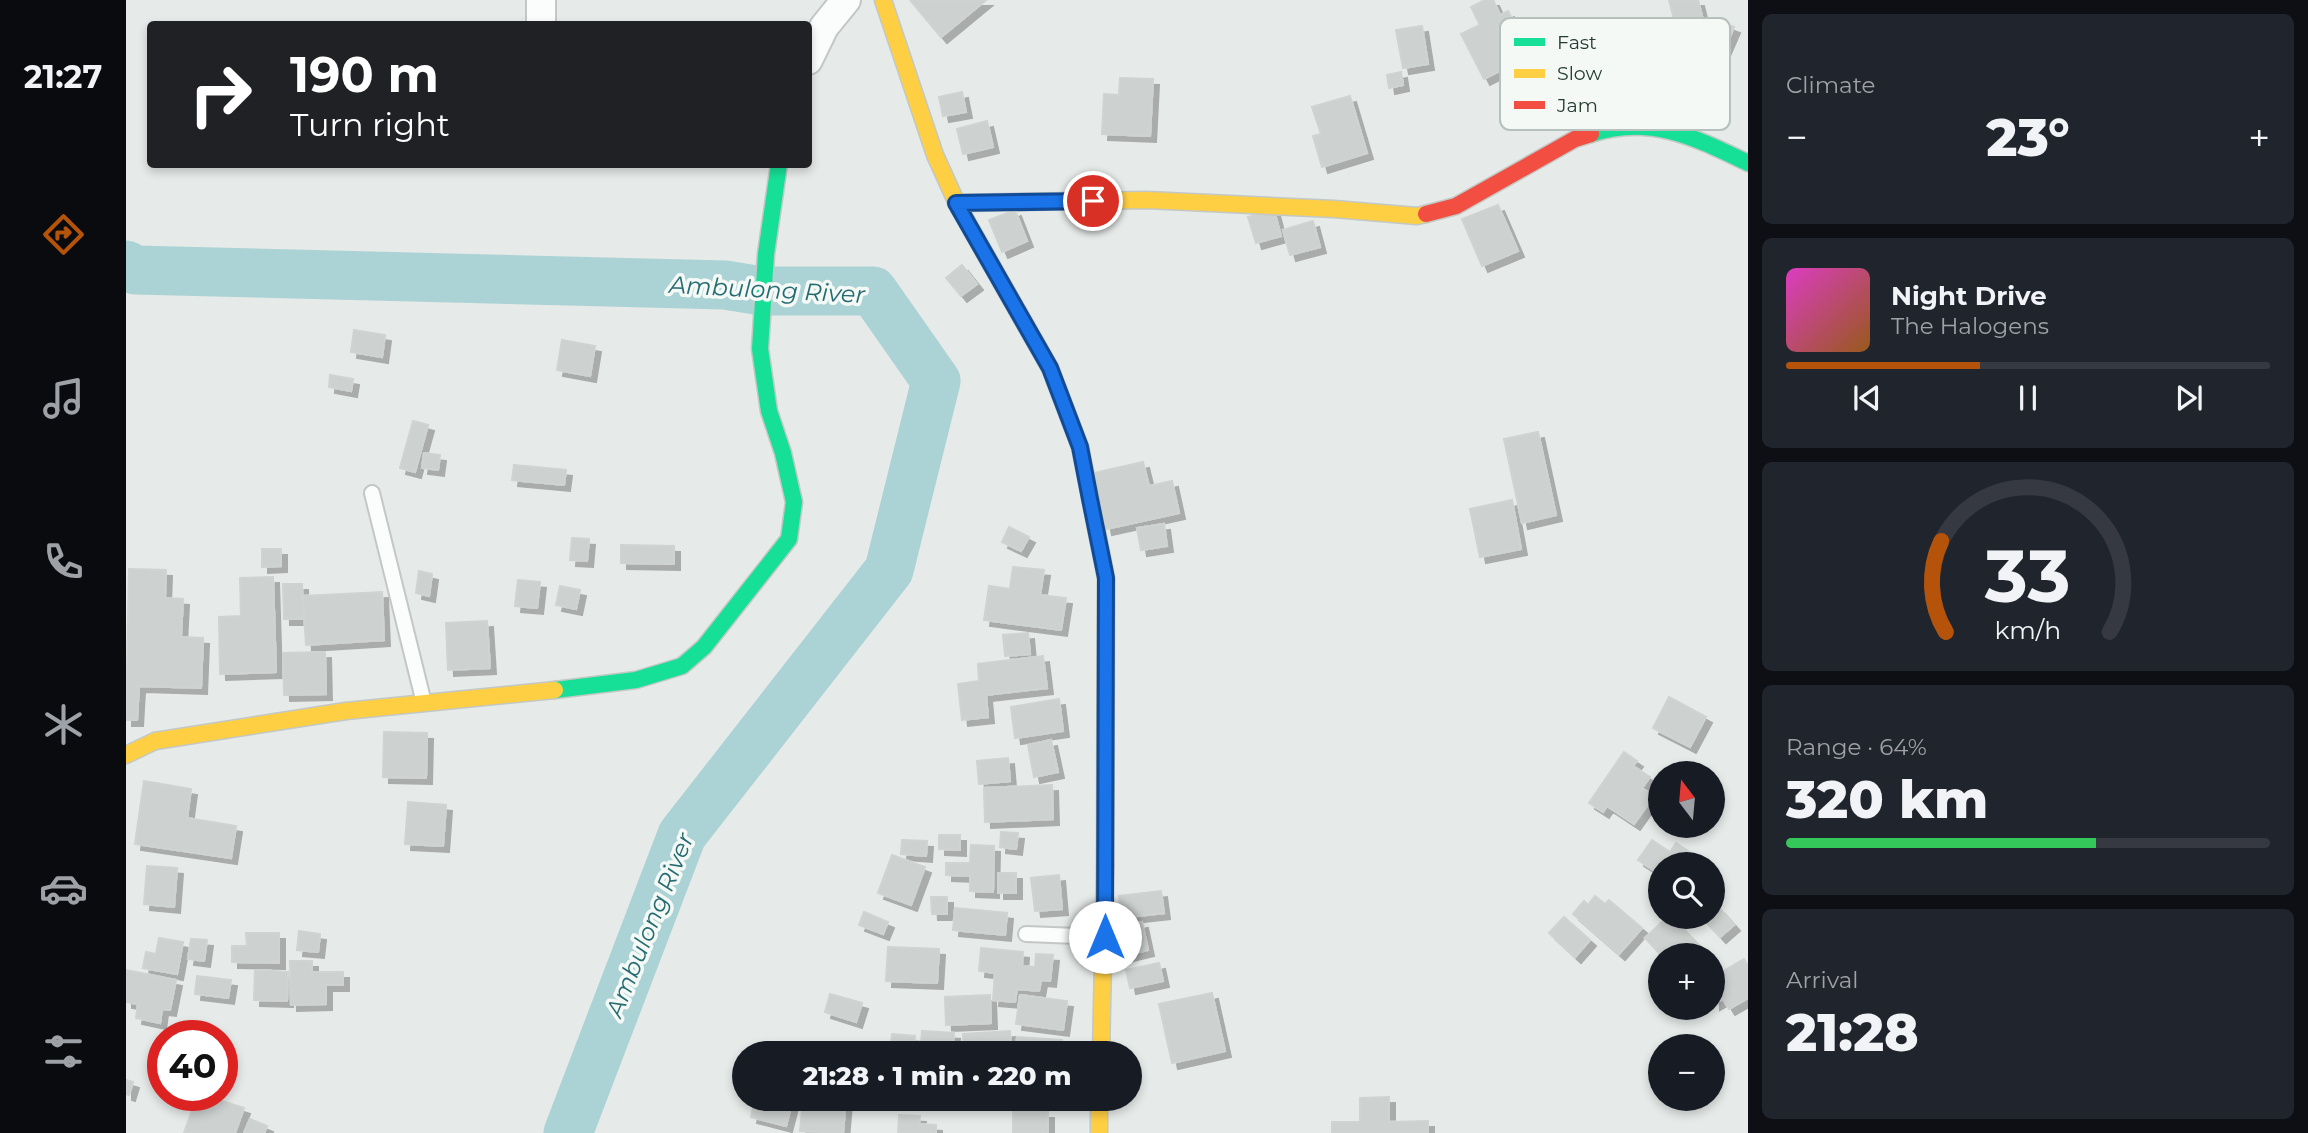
<!DOCTYPE html>
<html lang="en">
<head>
<meta charset="utf-8">
<style>
	body { margin:0; font-family:Montserrat,sans-serif; background:#20242c; color:#f1f3f6; height:100vh; display:flex; flex-direction:column; font-size:26px; white-space:nowrap }
	* { box-sizing:border-box; margin:0 }
	p { font-size:23px; color:#9ea1a6 }
	.icon { flex:none; width:38px; height:38px; fill:none; stroke:currentColor; stroke-width:2; stroke-linecap:round; stroke-linejoin:round }
	.map { position:relative; flex:1; overflow:hidden }
	.sheet { display:flex; flex-direction:column; gap:14px; padding:14px; background:#0d0f14; width:560px }
	.sheet>* { flex:none }
	.hud { position:absolute; left:21px; top:21px; width:665px; height:147px; border-radius:7px; box-shadow:0 4px 10px #0003; background:#202124; color:#fff; overflow:hidden }
	.needle { width:46px; rotate:344deg }
	.controls { position:absolute; left:1522px; top:761px; display:grid; gap:14px }
	.controls a { display:grid; place-items:center; width:77px; height:77px; border-radius:50%; background:#171b24; box-shadow:0 4px 10px #0003; font-size:35px }
	.speed { position:absolute; left:21px; top:1020px; display:flex; gap:14px; font-size:35px; font-weight:700; text-align:center }
	.speed>* { display:grid; place-content:center; width:91px; height:91px; border-radius:50%; background:#171b24; box-shadow:0 4px 10px #0003; line-height:1 }
	.speed .limit { border:10px solid #d22; background:#fff; color:#111 }
	.pin { position:absolute; display:grid; place-items:center; width:60px; height:60px; color:#fff; margin:-30px; border:4px solid #fff; border-radius:50%; box-shadow:0 2px 7px #0007 }
	.me { position:absolute; width:77px; margin:-38px; rotate:0deg; stroke-linejoin:round; filter:drop-shadow(0 0 5px #0008) }
	.turn { display:flex; align-items:center; gap:24px; height:147px; padding:0 28px; font-size:32px }
	.turn .icon { width:91px; height:91px; stroke-width:2.5 }
	.turn b { display:block; font-size:49px; line-height:60px }
	.big { font-size:52px; font-weight:800; line-height:1.1 }
	.sheet .widget { flex:1; display:flex; flex-direction:column; justify-content:center; gap:10px; min-width:0; padding:0 24px; border-radius:10px; background:#20242c }
	.sheet .dial { align-items:center; gap:0 }
	.dial svg { height:182px; overflow:visible; fill:none; stroke:#363941; stroke-width:7; stroke-linecap:round; text-anchor:middle }
	.dial text { fill:#f1f3f6; stroke:none }
	.song { display:flex; align-items:center; gap:21px }
	.cover { width:84px; height:84px; border-radius:10px; background:linear-gradient(135deg,hsl(310 70% 55%),hsl(30 70% 35%)) }
	.played { height:7px; border-radius:4px; background:linear-gradient(90deg,#b45309 40%,#363941 40%) }
	.keys { display:flex; justify-content:space-around; direction:ltr }
	.heat { display:flex; justify-content:space-between; align-items:center; font-size:38px; direction:ltr }
	.charge { height:10px; border-radius:5px; background:linear-gradient(90deg,#34c759 64%,#363941 0) }
	.trip { position:absolute; left:606px; top:1041px; width:410px; height:70px; border-radius:35px; background:#171b24; box-shadow:0 4px 10px #0003; font-weight:800; line-height:70px; text-align:center }
	main { display:flex; flex:1; min-height:0 }
	.tabs { display:flex; flex-direction:column; width:126px; justify-content:space-around; align-items:center; background:#090b0e; color:#9ea1a6 }
	.tabs .icon { width:49px; height:49px }
	.tabs .active { color:#b45309 }
	.tabs b { font-size:32px; color:#f1f3f6 }
	.map>svg:first-child { display:block }
	.lines { fill:none; stroke-linecap:round; stroke-linejoin:round }
	.river { stroke:#abd2d4; stroke-width:49 }
	.building { fill:#cdd1cf; stroke:#cfd3d1; stroke-width:2; filter:url(#shadow) }
	.lane-casing { stroke:#c3c7c5; stroke-width:18 }
	.street-casing { stroke:#c3c7c5; stroke-width:32 }
	.fast-casing { stroke:#c2c8c5; stroke-width:19 }
	.slow-casing { stroke:#c2c8c5; stroke-width:19 }
	.jam-casing { stroke:#c2c8c5; stroke-width:19 }
	.lane { stroke:#fbfcfc; stroke-width:14 }
	.street { stroke:#fbfcfc; stroke-width:28 }
	.fast { stroke:#16e098; stroke-width:16 }
	.slow { stroke:#ffcf43; stroke-width:16 }
	.jam { stroke:#f24e42; stroke-width:16 }
	.route-casing { stroke:#114b97; stroke-width:18 }
	.route { stroke:#1a73e8; stroke-width:12 }
	.labels { text-anchor:middle; stroke-width:7; stroke-linejoin:round; paint-order:stroke }
	.water-label { font-size:24px; font-style:italic; fill:#256b72; stroke:#f4f9f6 }
	.key { fill:#f4f9f6; stroke:#b6c0bc; stroke-width:2 }
	.key-label { font-size:19px; fill:#253c34 }
</style>
</head>
<body>
<main>
<nav class="tabs">
<b>21:27</b>
<svg class="icon active" aria-label="directions" viewBox="0 0 24 24"><path d="M12 3l9 9-9 9-9-9zM9 14v-3h6M13 9l2 2-2 2"/></svg>
<svg class="icon" aria-label="music" viewBox="0 0 24 24"><path d="M9 18V5l10-2v13"/><circle cx="6" cy="18" r="3"/><circle cx="16" cy="16" r="3"/></svg>
<svg class="icon" aria-label="phone" viewBox="0 0 24 24"><path d="M5 4h4l2 5-3 2q2 4 5 5l2-3 5 2v4C11 20 4 13 5 4z"/></svg>
<svg class="icon" aria-label="climate" viewBox="0 0 24 24"><path d="M12 3v18M4 7l16 10M4 17L20 7"/></svg>
<svg class="icon" aria-label="car" viewBox="0 0 24 24"><path d="M5 17H2v-5l4-1 3-4h7l3 4 3 1v5h-3M9 17h6M6 11h13"/><circle cx="7" cy="17" r="2"/><circle cx="17" cy="17" r="2"/></svg>
<svg class="icon" aria-label="filters" viewBox="0 0 24 24"><path d="M4 7h16M4 17h16"/><circle cx="9" cy="7" r="2"/><circle cx="15" cy="17" r="2"/></svg>
</nav>
<div class="map">
<svg width="1622" height="1133" viewBox="0 0 1622 1133">
	<defs>
		<filter id="shadow"><feDropShadow dx="6" dy="6" stdDeviation="0" flood-color="#0004"/></filter>
	</defs>
	<rect width="100%" height="100%" fill="#e6eae8"/>
	<g class="lines">
		<!-- river -->
		<path class="river" d="M0 265 9 270 599 285 636 291H747L810 381 763 570 556 835 442 1133"/>
	</g>
	<!-- building -->
	<path class="building" d="M784 0H860L815 37Z
		M1359 0H1367L1374 15 1382 11 1405 55 1358 79 1335 34 1354 25 1345 7Z
		M1543 0H1572L1578 24 1551 31Z
		M1597 23 1608 27 1598 50 1587 46Z
		M1296 26 1302 64 1277 68 1270 30Z
		M1275 72 1277 85 1263 88 1261 75Z
		M994 78 1027 79 1024 136 976 134 978 94 993 95Z
		M836 92 840 112 817 116 813 97Z
		M1224 96 1241 153 1196 167 1187 136 1195 134 1186 107Z
		M861 121 867 147 837 154 831 129Z
		M1372 205 1392 251 1356 266 1336 219Z
		M889 210 901 241 876 252 863 220Z
		M1148 210 1155 236 1130 243 1122 217Z
		M1187 221 1194 247 1164 255 1157 230Z
		M836 265 851 284 835 296 820 278Z
		M228 330 259 335 256 357 225 352Z
		M436 340 469 346 464 376 431 370Z
		M204 375 227 379 225 391 203 387Z
		M287 421 302 425 289 472 274 468Z
		M1412 432 1430 515 1396 523 1378 439Z
		M298 453 314 455 312 470 296 468Z
		M1017 462 1023 486 1046 481 1053 513 980 529 968 473Z
		M388 465 440 470 438 485 386 480Z
		M1386 500 1395 549 1354 557 1344 509Z
		M1038 524 1041 546 1015 550 1011 528Z
		M883 527 903 537 895 551 876 542Z
		M446 538 463 539 461 561 444 560Z
		M495 545 548 546V564L495 563Z
		M136 549H155V566L136 567Z
		M887 567 918 570 914 595 940 598 935 630 858 620 863 586 884 589Z
		M3 569 40 570 39 598 57 599 55 637 77 638 75 688 13 686 11 720H0Z
		M293 571 306 574 303 596 290 593Z
		M147 577 150 672 94 674 93 617 115 616 114 578Z
		M392 580 414 582 411 608 389 606Z
		M157 584H176L177 619H158Z
		M434 586 454 590 450 609 430 605Z
		M256 592 258 640 180 645 177 596Z
		M361 621 364 668 322 670 320 623Z
		M902 633 904 654 879 656 877 635Z
		M199 652 200 694 158 695 157 653Z
		M917 656 921 688 860 695 862 717 836 720 832 684 853 681 852 664Z
		M1543 697 1580 717 1564 747 1527 728Z
		M933 699 937 731 889 738 885 707Z
		M258 732 301 733 300 778 257 777Z
		M925 740 932 772 908 777 902 745Z
		M1498 752 1511 761 1507 766 1524 777 1516 788 1528 796 1508 824 1481 806 1477 812 1463 803Z
		M882 758 884 781 853 784 851 761Z
		M18 781 65 789 61 818 110 826 105 858 9 844Z
		M926 785 927 819 859 822 858 788Z
		M282 802 320 805 317 846 279 844Z
		M875 832 892 833 890 849 874 847Z
		M813 835H834V850L813 849Z
		M776 840 801 841 800 856 775 854Z
		M1526 840 1544 852 1550 843 1571 857 1566 864H1535V875L1512 860Z
		M845 845 868 846 867 892 844 891V876L820 875V863H844Z
		M766 855 799 867 785 905 752 893Z
		M21 866 51 868 48 907 18 904Z
		M872 873H890V893H872Z
		M933 875 936 909 909 911 905 878Z
		M1035 891 1038 913 995 918 993 896Z
		M1469 896 1479 904 1483 900 1516 928 1493 954 1447 914 1458 901 1462 905Z
		M805 897H821V914H806Z
		M829 908 881 913 879 935 827 930Z
		M1593 908 1608 925 1594 937 1579 921 1587 917V913Z
		M738 912 762 922 757 934 733 925Z
		M1438 917 1464 940 1449 957 1423 933Z
		M1541 917H1546L1582 955 1536 956 1519 938Z
		M1016 922 1022 950 993 957 987 928Z
		M173 931 194 934 192 952 171 950Z
		M120 933H153V963L106 962V946H121Z
		M33 938 57 942 51 974 17 968 20 952 30 954Z
		M65 939 81 940 78 961 62 959Z
		M762 947 813 949 811 983 760 981Z
		M855 948 897 952 896 966 909 967 910 954 927 955 924 981 915 980 913 991 891 989 889 1002 867 1000 869 973 853 971Z
		M1618 959 1622 966V998L1603 1009 1597 999 1588 1004 1587 977Z
		M164 961H186V972H217V985H200V1004L165 1005Z
		M1033 963 1037 981 1004 988 1000 970Z
		M0 970 50 980 44 1010 36 1009 34 1023 10 1018 12 1004 0 1002Z
		M129 970 162 972 161 1001 128 1000Z
		M71 976 105 980 102 998 69 994Z
		M1086 993 1099 1051 1046 1063 1033 1004Z
		M704 994 736 1003 730 1022 699 1012Z
		M864 995 865 1023 820 1025 819 997Z
		M894 995 941 1001 937 1030 890 1024Z
		M796 1031 828 1033 826 1054H794Z
		M884 1031 885 1054H838L837 1034Z
		M766 1034 789 1036 787 1054H764Z
		M891 1037 936 1040 935 1054H890Z
		M0 1080 7 1082 3 1095 0 1094Z
		M71 1096H80L118 1108 109 1133H58Z
		M1263 1097V1122L1302 1121V1133H1206V1122H1234V1098Z
		M629 1099H667L660 1126 625 1117Z
		M677 1099H720L717 1133 674 1131Z
		M887 1112H922V1133H887Z
		M773 1115 794 1116 793 1124 810 1125V1133H772Z
		M124 1119 141 1126 138 1133H118Z"/>
	<g class="lines">
		<!-- lane casing -->
		<g class="lane-casing">
			<path id="lane" d="M246 493 298 703
				M900 934 977 937"/>
		</g>
		<!-- street casing -->
		<g class="street-casing">
			<path id="street" d="M415 0V24
				M682 60 698 27 720 0"/>
		</g>
		<!-- fast casing -->
		<g class="fast-casing">
			<path id="fast" d="M1465 134C1524 114 1570 138 1622 163
				M833 208 924 368 954 447 980 578 979 867
				M429 690 510 680 556 666 578 647 663 539 668 502 657 453 643 411 634 349 640 254 653 164"/>
		</g>
		<!-- slow casing -->
		<g class="slow-casing">
			<path id="slow" d="M757 0 809 155 833 208
				M830 203 1021 200 1208 209 1291 216 1300 214
				M0 755 29 741 220 711 429 690
				M975 1054 979 867
				M973 1099V1133"/>
		</g>
		<!-- jam casing -->
		<g class="jam-casing">
			<path id="jam" d="M1300 214 1330 206 1449 139 1465 134"/>
		</g>
		<!-- lane -->
		<use href="#lane" class="lane"/>
		<!-- street -->
		<use href="#street" class="street"/>
		<!-- fast -->
		<use href="#fast" class="fast"/>
		<!-- slow -->
		<use href="#slow" class="slow"/>
		<!-- jam -->
		<use href="#jam" class="jam"/>
	</g>
	<g class="lines">
		<!-- route casing -->
		<g class="route-casing">
			<path id="route" d="M967 201 830 203 924 368 954 447 964 499 980 578 979 937"/>
		</g>
		<!-- route -->
		<use href="#route" class="route"/>
	</g>
	<g class="labels">
		<!-- water labels -->
		<g class="water-label">
			<text transform="translate(641 290) rotate(3)" y="8">Ambulong River</text>
			<text transform="translate(524 925) rotate(-68)" y="8">Ambulong River</text>
		</g>
	</g>
	<!-- legend -->
	<rect x="1374" y="18" width="230" height="112" rx="10" class="key"/>
	<rect x="1388" y="38" width="31" height="8" fill="#16e098"/>
	<rect x="1388" y="69" width="31" height="9" fill="#ffcf43"/>
	<rect x="1388" y="101" width="31" height="8" fill="#f24e42"/>
	<g class="key-label">
		<text x="1431" y="49">Fast</text>
		<text x="1431" y="80">Slow</text>
		<text x="1431" y="112">Jam</text>
	</g>
</svg>
<div class="controls">
<a><svg class="needle" viewBox="-14 -14 28 28"><path d="M0-13l5 13h-10z" fill="#e53935"/><path d="M0 13l5-13h-10z" fill="#9ea1a6"/></svg></a>
<a><svg class="icon" aria-label="search" viewBox="0 0 24 24"><circle cx="10" cy="10" r="6"/><path d="M15 15l6 6"/></svg></a>
<a>+</a>
<a>−</a>
</div>
<div class="speed"><div class="limit">40</div></div>
<div class="pin" style="left:967px;top:201px;background:#d93025"><svg class="icon" aria-label="arrive" viewBox="0 0 24 24"><path d="M6 21V4h12l-3 4 3 4H6"/></svg></div>
<svg class="me" style="left:979px;top:937px" viewBox="-20 -20 40 40"><circle r="19" fill="#fff"/><path d="M0-13L10 11 0 6-10 11z" fill="#1a73e8"/></svg>
<div class="trip">21:28 · 1 min · 220 m</div>
<div class="hud">
<div class="turn"><svg class="icon" aria-label="right" viewBox="0 0 24 24"><path d="M7 20v-9h11M14 6l5 5-5 5"/></svg><div><b>190 m</b>Turn right</div></div>
</div>
</div>
<section class="sheet">
<div class="widget"><p>Climate</p>
<div class="heat"><a>−</a><b class="big">23°</b><a>+</a></div>
</div>
<div class="widget">
<div class="song"><i class="cover"></i><div><b>Night Drive</b><p>The Halogens</p></div></div>
<div class="played"></div>
<div class="keys"><svg class="icon" aria-label="previous" viewBox="0 0 24 24"><path d="M18 5L8 12l10 7zM5 5v14"/></svg><svg class="icon" aria-label="pause" viewBox="0 0 24 24"><path d="M8 5v14M16 5v14"/></svg><svg class="icon" aria-label="next" viewBox="0 0 24 24"><path d="M6 5l10 7-10 7zM19 5v14"/></svg></div>
</div>
<div class="widget dial"><svg viewBox="0 0 100 80">
<path d="M14 69A42 42 0 1 1 86 69"/>
<path d="M14 69A42 42 0 0 1 12 29" stroke="#b45309"/>
<text x="50" y="56" font-size="32" font-weight="700">33</text>
<text x="50" y="72" font-size="11">km/h</text>
</svg></div>
<div class="widget"><p>Range · 64%</p><b class="big">320 km</b><div class="charge"></div></div>
<div class="widget"><p>Arrival</p><b class="big">21:28</b></div>
</section>
</main>
</body>
</html>
